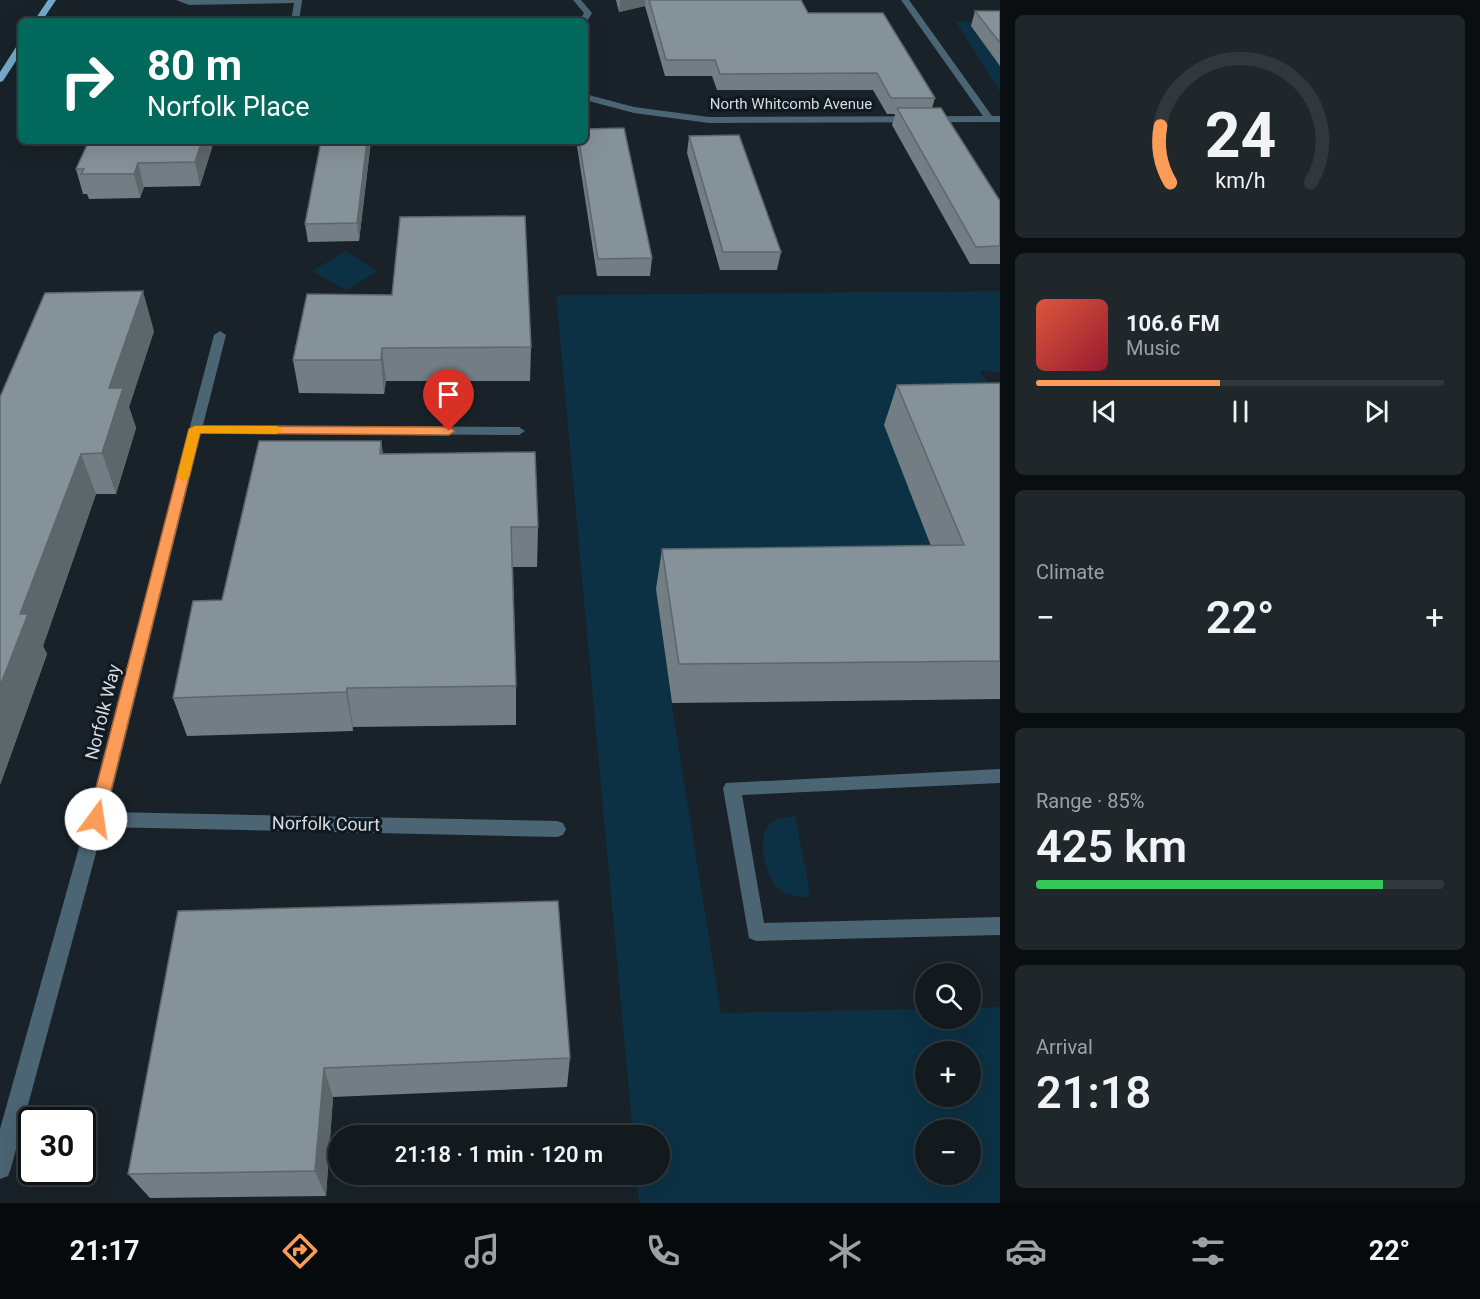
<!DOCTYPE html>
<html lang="en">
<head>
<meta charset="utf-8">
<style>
	body { margin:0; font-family:Roboto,sans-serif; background:#1f272b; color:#f1f3f6; height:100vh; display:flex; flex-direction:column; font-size:22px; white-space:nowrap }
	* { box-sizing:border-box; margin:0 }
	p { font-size:20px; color:#9ca1a4 }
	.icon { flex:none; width:33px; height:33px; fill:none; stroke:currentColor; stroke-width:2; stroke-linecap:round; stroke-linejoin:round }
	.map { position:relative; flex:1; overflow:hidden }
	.drawer { display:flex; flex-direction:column; gap:15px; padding:15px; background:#0a0e10; width:480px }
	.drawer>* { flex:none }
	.guide { position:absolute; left:18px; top:18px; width:570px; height:126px; border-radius:9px; box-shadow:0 6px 24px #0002,0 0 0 2px #31383c; background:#00695c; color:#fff; overflow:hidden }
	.fabs { position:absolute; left:915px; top:963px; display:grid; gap:12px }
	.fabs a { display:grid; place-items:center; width:66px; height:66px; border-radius:50%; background:#121a1e; box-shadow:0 6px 24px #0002,0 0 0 2px #31383c; font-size:30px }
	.speed { position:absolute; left:18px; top:1107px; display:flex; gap:12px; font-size:30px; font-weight:700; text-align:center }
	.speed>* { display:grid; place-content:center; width:78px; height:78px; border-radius:50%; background:#121a1e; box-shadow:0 6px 24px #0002,0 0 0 2px #31383c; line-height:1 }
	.speed .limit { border:3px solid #111; border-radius:9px; background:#fff; color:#111 }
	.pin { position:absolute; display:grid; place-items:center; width:51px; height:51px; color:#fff; margin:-62px -26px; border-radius:50% 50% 50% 0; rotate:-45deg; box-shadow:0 0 6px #0007 }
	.pin .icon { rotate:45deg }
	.me { position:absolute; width:66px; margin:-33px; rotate:14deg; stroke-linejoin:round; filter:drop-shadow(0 0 4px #0008) }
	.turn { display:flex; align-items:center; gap:21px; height:126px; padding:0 30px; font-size:27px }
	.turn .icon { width:78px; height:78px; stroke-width:2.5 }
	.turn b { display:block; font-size:42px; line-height:51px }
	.big { font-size:45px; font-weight:600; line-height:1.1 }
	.drawer .tile { flex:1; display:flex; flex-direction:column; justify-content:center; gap:9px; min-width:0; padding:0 21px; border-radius:9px; background:#1f272b }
	.drawer .dial { align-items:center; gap:0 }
	.dial svg { height:156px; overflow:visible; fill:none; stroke:#31383c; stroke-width:7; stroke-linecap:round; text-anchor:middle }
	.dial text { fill:#f1f3f6; stroke:none }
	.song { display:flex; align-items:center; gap:18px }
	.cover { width:72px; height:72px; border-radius:9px; background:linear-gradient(135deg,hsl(10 70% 55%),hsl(350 70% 35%)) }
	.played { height:6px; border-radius:3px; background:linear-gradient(90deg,#fd9c56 45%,#31383c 45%) }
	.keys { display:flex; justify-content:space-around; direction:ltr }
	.heat { display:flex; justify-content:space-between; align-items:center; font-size:33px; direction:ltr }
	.charge { height:9px; border-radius:4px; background:linear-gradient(90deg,#34c759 85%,#31383c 0) }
	.trip { position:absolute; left:328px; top:1125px; width:342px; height:60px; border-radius:30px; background:#121a1e; box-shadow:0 6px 24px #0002,0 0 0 2px #31383c; font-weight:600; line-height:60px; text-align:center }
	.dock { display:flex; height:96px; justify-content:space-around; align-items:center; background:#070a0c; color:#9ca1a4 }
	.dock .icon { width:42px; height:42px }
	.dock .current { color:#fd9c56 }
	.dock b { font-size:27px; color:#f1f3f6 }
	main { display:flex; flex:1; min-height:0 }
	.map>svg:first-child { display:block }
	.green { fill:#0c3144; fill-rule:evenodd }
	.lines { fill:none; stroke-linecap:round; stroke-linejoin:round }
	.service { fill:#4b6574; fill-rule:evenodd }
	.minor { fill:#4b6574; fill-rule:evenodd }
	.primary { fill:#73aaca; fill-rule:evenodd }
	.wall { fill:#727e84 }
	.shaded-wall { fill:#5d666b }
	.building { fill:#859299; stroke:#5d666b; stroke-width:1.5 }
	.route { fill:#fd9c56; stroke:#a46538; stroke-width:1.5 }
	.slow { fill:#f59e0b }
	.labels { text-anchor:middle; stroke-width:6; stroke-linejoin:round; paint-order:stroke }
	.far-street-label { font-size:15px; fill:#d5dbe0; stroke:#0f191f }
	.street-label { font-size:18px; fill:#d5dbe0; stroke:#0f191f }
</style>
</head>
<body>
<main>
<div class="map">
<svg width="1000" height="1203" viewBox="0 0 1000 1203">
	<rect width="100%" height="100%" fill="#182228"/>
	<!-- green -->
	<path class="green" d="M1000 20V92L956 22Z
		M346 251 377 272 346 290 312 271Z
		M1000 291V372L980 371 992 390 946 585 656 589 674 720 721 1013 925 1009 926 1018H970L971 1008 1000 1007V1203H639L636 1175 660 1174V1136L633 1135 556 295ZM926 1052H970V1096H926ZM926 1130H970V1174H926Z
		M795 816 810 892 807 898C798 896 787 896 780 890 766 879 756 839 769 825 776 817 785 818 795 816Z"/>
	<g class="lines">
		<!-- service -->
		<path class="service" d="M176 0H302V1L299 21H291L294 3 189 5Z
			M1000 769V783L742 795 764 923 1000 917V935L756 941 749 938 723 788 726 783Z"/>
		<!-- minor -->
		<path class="minor" d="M573 0H581L592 13 586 23 579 21 584 13Z
			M901 0H909L992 116H1000V122L709 123 634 113 585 100V94L634 107 709 117 983 116Z
			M220 331 226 335 203 425 519 427 525 431 519 435 201 433 107 812 557 821 563 823 566 829 563 835 557 837 103 827 11 1168 8 1176 0 1179V1129L87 819 214 335Z"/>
		<!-- primary -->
		<path class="primary" d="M48 0H56L42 21H34Z
			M21 44V53L3 81 0 82V72L18 44Z"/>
	</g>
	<!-- wall -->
	<path class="wall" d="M616 0H801L808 13 935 98 932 108 1000 201V264H970L892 125 895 114H887L873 90H717L712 76H665L645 6 619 12Z
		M975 11H1000V66L971 26Z
		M689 136 781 252 777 270H720L687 153Z
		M89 141H214L200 186 144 187 140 198 89 199 87 194H83L76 169Z
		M321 141H371L359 241 308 242 305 224Z
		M577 141H585L652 258 650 276H597L577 146Z
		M307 294 531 347 530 381H386L384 394 299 393 293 360Z
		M154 331 129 407 136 428 116 494H96L43 646 47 654 0 785V397Z
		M1000 383V699L672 703 656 589 662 549 931 546 884 425 897 385Z
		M381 441 383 454 538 527 537 567H513L516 686V725L353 727V731L187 736 173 698 222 600Z
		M178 911 570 1058 567 1087 333 1097 326 1196 150 1198 128 1174Z"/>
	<!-- shaded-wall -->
	<path class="shaded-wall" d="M620 0H645V6L619 12Z
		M202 141H214L200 186 195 162Z
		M367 141H371L359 241 357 223Z
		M138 163 144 187 140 198 134 174Z
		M143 291 154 331 129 407 136 428 116 494 102 453 109 388Z
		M382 348 386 381 384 394 381 360Z
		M381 441 385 481 380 454Z
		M81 454 96 494 43 646 47 654 0 785V686L20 614Z
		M347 688 353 727V731L346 692Z
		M324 1068 333 1097 326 1196 315 1171Z"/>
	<!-- building -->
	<path class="building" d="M649 0H801L808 13H883L935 98H891L877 73 720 74 715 60H666Z
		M975 11H1000V43Z
		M897 108H941L1000 201V246L976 247Z
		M624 128 652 258 598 259 579 141H585V129Z
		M739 135 781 252H723L689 136Z
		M89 141H202L195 162 138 163 134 174H81L84 169H76Z
		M321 141H367L357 223 305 224Z
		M525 216 531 347 382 348 381 360H293L307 294 392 295 400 217Z
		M143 291 109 388H123L102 453 81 454 20 614H28L0 686V397L45 293Z
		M1000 383V661L679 664 662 549 964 545 897 385Z
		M259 441H381L380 454 535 452 538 527H511L516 686 347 688 346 692 173 698 193 601 222 600Z
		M558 901 570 1058 324 1068 315 1171 128 1174 178 911Z"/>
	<!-- route -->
	<path class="route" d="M195 426 449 427 455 431 449 435 200 433 104 819 101 824H90L88 819 189 429Z"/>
	<!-- slow -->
	<path class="slow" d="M195 426H277L283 430 277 434 200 433 189 477 183 481 177 477 189 429Z"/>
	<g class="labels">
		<!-- far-street labels -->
		<g class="far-street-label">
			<text x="791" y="109">North Whitcomb Avenue</text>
		</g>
		<!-- street labels -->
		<g class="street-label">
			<text transform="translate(103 712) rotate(-76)" y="6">Norfolk Way</text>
			<text transform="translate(326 824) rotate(1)" y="6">Norfolk Court</text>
		</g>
	</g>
</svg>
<div class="fabs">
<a><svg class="icon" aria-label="search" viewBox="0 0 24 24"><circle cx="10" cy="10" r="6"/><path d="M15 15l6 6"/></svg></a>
<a>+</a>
<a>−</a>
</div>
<div class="speed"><div class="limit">30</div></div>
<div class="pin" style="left:449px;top:431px;background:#d93025"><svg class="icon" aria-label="arrive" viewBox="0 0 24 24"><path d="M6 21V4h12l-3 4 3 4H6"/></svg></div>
<svg class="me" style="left:96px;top:819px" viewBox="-20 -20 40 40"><circle r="19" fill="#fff"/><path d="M0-13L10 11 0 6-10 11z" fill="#fd9c56"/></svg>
<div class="trip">21:18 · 1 min · 120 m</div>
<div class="guide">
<div class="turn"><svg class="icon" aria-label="right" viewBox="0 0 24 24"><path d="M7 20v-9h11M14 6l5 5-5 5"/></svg><div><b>80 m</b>Norfolk Place</div></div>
</div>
</div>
<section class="drawer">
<div class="tile dial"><svg viewBox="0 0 100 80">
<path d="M14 69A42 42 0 1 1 86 69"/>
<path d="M14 69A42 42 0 0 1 9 40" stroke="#fd9c56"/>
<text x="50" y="56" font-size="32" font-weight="700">24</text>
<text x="50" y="72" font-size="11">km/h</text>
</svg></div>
<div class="tile">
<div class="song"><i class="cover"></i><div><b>106.6 FM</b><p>Music</p></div></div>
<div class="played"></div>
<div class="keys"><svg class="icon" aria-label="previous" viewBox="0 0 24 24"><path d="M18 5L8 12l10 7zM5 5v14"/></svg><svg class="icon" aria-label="pause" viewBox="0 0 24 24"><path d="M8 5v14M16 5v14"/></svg><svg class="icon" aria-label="next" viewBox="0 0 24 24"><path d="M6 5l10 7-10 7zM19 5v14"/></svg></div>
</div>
<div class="tile"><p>Climate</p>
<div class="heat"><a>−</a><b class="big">22°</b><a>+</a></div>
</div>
<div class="tile"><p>Range · 85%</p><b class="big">425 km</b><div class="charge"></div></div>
<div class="tile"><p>Arrival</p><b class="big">21:18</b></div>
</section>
</main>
<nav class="dock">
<b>21:17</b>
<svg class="icon current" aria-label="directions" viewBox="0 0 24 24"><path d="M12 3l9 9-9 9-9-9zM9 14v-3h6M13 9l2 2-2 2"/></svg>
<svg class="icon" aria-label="music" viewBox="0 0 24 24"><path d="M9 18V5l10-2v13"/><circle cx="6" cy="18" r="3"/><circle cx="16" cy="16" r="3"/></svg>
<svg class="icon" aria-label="phone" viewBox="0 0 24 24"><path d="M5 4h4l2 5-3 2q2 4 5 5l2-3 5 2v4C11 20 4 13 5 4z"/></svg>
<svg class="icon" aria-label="climate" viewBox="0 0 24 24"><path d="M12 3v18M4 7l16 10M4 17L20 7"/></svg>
<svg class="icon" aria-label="car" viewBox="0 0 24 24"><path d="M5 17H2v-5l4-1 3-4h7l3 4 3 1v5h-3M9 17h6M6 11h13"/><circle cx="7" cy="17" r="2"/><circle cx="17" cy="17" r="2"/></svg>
<svg class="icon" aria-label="filters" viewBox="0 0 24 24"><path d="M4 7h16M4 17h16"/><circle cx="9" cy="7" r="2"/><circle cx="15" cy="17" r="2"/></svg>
<b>22°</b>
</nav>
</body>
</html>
